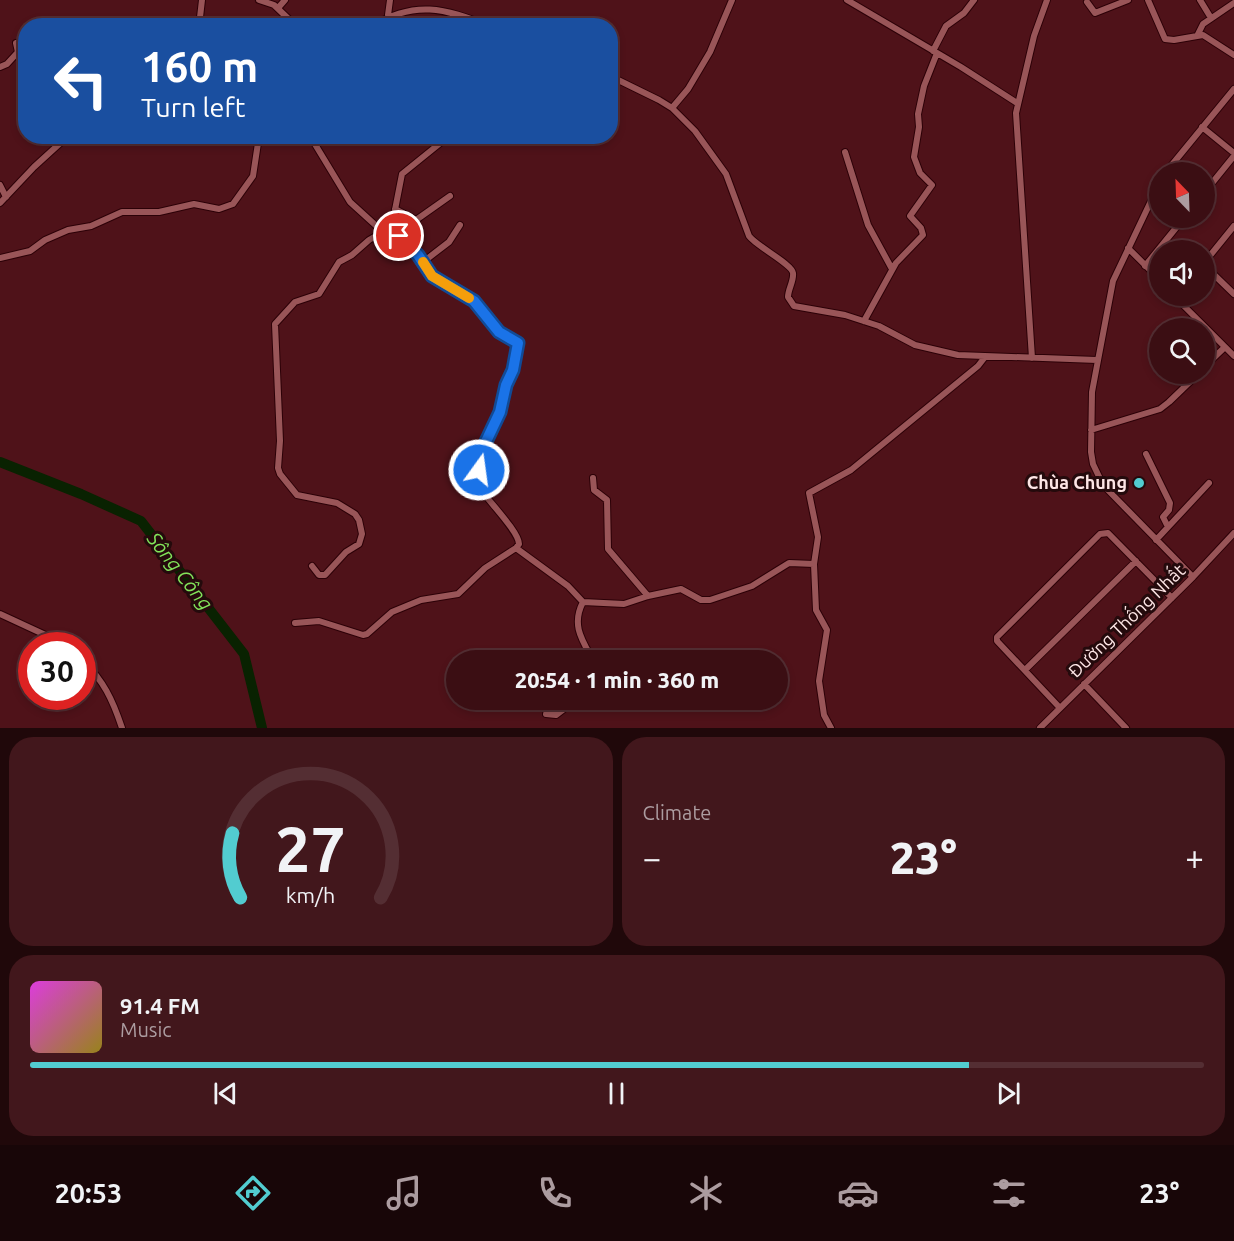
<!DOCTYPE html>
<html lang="en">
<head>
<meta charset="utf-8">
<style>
	body { margin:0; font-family:Ubuntu,sans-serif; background:#42171c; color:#f1f3f6; height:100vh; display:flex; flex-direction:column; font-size:22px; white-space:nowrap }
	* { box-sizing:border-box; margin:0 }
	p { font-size:20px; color:#ac9ca0 }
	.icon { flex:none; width:33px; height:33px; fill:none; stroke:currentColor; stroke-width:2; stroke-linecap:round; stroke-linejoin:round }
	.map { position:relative; height:728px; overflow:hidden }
	.sheet { display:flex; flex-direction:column; gap:9px; padding:9px; background:#20080a; flex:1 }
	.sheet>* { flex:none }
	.hud { position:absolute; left:18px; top:18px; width:600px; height:126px; border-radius:24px; box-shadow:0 3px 9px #0003,0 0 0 2px #542e33; background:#1a4fa0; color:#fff; overflow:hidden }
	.needle { width:39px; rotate:337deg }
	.controls { position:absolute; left:1149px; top:162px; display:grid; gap:12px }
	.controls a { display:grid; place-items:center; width:66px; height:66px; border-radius:50%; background:#3b0e13; box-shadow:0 3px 9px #0003,0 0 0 2px #542e33; font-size:30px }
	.speed { position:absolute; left:18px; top:632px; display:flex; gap:12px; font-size:30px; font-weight:700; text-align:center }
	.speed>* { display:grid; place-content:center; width:78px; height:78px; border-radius:50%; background:#3b0e13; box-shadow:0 3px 9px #0003,0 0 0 2px #542e33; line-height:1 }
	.speed .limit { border:9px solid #d22; background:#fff; color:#111 }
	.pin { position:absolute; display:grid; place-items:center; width:51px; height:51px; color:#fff; margin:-26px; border:3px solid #fff; border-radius:50%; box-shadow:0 2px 6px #0007 }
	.me { position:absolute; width:66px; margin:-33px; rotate:14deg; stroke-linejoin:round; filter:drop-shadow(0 0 4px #0008) }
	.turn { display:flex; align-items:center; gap:21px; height:126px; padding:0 24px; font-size:27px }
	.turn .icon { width:78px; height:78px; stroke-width:2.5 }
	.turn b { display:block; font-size:42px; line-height:51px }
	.big { font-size:45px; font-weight:800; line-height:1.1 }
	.sheet .widget { flex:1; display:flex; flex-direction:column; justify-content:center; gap:9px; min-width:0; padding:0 21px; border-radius:24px; background:#42171c }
	.sheet .dial { align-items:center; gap:0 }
	.dial svg { height:156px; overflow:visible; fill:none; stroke:#542e33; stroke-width:7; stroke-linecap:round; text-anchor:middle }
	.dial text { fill:#f1f3f6; stroke:none }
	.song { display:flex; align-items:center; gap:18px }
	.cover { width:72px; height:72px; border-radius:9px; background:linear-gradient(135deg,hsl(300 70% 55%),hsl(50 70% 35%)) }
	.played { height:6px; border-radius:3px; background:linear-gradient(90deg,#52ccd0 80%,#542e33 80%) }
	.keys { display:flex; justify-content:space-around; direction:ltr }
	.heat { display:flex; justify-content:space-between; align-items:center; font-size:33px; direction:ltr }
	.sheet .tiles { flex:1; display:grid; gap:9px; grid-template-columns:1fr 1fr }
	.widget:last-child { grid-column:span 2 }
	.trip { position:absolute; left:446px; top:650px; width:342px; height:60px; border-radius:30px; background:#3b0e13; box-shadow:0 3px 9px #0003,0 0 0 2px #542e33; font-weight:800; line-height:60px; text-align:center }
	.tabs { display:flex; height:96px; justify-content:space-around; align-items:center; background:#180608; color:#ac9ca0 }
	.tabs .icon { width:42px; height:42px }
	.tabs .selected { color:#52ccd0 }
	.tabs b { font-size:27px; color:#f1f3f6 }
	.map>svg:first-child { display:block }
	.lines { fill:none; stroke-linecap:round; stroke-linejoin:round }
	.river { stroke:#092201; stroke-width:10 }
	.minor-casing { stroke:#2c0107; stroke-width:8 }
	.minor { stroke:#995558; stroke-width:6 }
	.route-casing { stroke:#114b97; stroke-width:15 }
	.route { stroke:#1a73e8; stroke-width:10 }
	.slow { stroke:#f59e0b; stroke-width:10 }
	.poi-dot { fill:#52ccd0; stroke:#240a0c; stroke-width:2 }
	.labels { text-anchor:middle; stroke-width:6; stroke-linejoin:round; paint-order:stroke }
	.poi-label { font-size:18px; font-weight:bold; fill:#fde5e5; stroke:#240a0c; text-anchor:end }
	.street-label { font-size:18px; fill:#fde5e5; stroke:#240a0c }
	.water-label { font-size:20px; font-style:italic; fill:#82e35a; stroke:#240a0c }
</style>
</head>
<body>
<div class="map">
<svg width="1234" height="728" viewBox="0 0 1234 728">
	<rect width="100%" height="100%" fill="#4f1219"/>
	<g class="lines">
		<!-- river -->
		<path class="river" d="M0 462 81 494 141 521 244 654 262 728"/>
		<!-- minor casing -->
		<g class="minor-casing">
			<path id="minor" d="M259 0 274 5 296 26
				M847 0 961 67 1017 103
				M1148 0 1165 39 1174 40 1203 35 1234 55
				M1200 0 1211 18
				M1087 2 1095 13 1128 0
				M278 8 285 0
				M388 15 390 0
				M199 26 202 0
				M372 26C415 0 444 8 489 26
				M1198 34 1203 24 1234 3
				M933 51 946 26 964 13 974 0
				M0 67 7 64 18 52 16 43
				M610 76 659 100 672 108 695 131 726 174 749 236C756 246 792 264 793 273 794 281 788 289 788 297L794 306 845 315 879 326 915 345 958 355 1097 360
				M672 108 688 89 710 52 732 0
				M1202 127 1234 153
				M310 136 350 202 383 232
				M845 152 868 225 892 269
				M1166 172 1234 89
				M1160 182 1113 281 1092 392 1091 452 1093 464 1103 485 1193 577
				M0 185 6 197
				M1204 193 1234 156
				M0 203 34 167 68 136
				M395 209 416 220 450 196
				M1128 248 1160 280
				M0 258 30 251 45 240 68 230 91 226 122 212H159L194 204 219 209 233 204 253 176 258 143 262 136
				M423 262 449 242 460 225
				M1204 263 1234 226
				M1204 265 1234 294
				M1145 266 1184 218
				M1174 296 1234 356
				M864 321 896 263 923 235 921 228 910 216 932 185 920 173 914 157 919 127 918 114 924 86 937 53
				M1032 358 1016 113 1034 36 1047 0
				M1204 367 1225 347
				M1091 430 1160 409 1169 402 1198 374
				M1146 454 1170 503 1169 510 1163 517 1168 527
				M593 478 594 490 607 500 608 549 648 596
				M1156 540 1209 483
				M516 548 568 586 583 602 624 604 648 596 681 589 701 600H710L752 586 789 563 814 564
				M312 566 319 575H325L346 552 359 544 362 534 359 520 355 514 337 503 297 495 280 474 278 468 280 441 275 324 295 302 319 294 339 262 352 255 369 240 388 229 393 220 402 174 449 136
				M583 602C571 625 582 640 593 660
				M0 614 67 645
				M295 623 319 621 363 635 367 634 392 612 421 600 458 594 485 568 516 548 519 544C519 531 485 498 476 483L481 450 500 412 505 388 513 370 518 343 499 332 474 301 432 276 418 255 388 229
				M82 659C104 682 112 698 122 728
				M1025 670 1136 561
				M1084 684 1126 728
				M1060 708 997 641V637L1100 534 1108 533 1172 598
				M546 714 556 715 577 699
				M831 728 824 715 819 681 827 630 816 610 814 564 818 537 809 493 851 470 978 366 985 357
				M1040 728 1193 577 1234 533"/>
		</g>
		<!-- minor -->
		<use href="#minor" class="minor"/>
	</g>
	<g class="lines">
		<!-- route casing -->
		<g class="route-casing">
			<path id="route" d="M399 236 418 255 432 276 474 301 499 332 518 343 513 370 506 385 500 412 482 450 479 470"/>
		</g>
		<!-- route -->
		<use href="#route" class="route"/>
		<!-- slow -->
		<path class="slow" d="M423 262 432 276 469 298"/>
	</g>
	<!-- markers -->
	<circle class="poi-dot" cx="1139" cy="483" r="6"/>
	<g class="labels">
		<!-- poi labels -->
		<g class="poi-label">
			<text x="1127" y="489">Chùa Chung</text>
		</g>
		<!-- street labels -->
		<g class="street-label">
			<text transform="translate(1127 621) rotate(-44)" y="6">Đường Thống Nhất</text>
		</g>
		<!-- water labels -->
		<g class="water-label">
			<text transform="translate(180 571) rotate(52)" y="7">Sông Công</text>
		</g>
	</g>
</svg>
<div class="controls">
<a><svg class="needle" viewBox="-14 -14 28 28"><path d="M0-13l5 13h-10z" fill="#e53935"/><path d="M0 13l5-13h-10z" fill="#ac9ca0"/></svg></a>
<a><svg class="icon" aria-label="sound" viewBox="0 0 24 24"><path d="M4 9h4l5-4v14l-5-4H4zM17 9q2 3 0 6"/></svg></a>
<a><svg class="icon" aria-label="search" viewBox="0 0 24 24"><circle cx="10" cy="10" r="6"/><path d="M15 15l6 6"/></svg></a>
</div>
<div class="speed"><div class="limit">30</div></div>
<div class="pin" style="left:399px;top:236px;background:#d93025"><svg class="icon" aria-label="arrive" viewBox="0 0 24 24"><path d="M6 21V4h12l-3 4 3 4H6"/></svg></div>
<svg class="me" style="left:479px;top:470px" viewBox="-20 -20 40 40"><circle r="17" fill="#1a73e8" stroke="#fff" stroke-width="3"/><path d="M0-11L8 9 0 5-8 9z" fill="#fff"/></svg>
<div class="trip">20:54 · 1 min · 360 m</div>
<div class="hud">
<div class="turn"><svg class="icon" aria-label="left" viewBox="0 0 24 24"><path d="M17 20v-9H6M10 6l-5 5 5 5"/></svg><div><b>160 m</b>Turn left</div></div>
</div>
</div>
<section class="sheet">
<div class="tiles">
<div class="widget dial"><svg viewBox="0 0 100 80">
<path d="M14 69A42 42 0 1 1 86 69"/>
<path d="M14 69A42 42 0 0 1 10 36" stroke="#52ccd0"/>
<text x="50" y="56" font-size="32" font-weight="700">27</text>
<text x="50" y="72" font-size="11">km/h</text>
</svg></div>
<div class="widget"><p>Climate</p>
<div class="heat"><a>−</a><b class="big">23°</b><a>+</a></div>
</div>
<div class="widget">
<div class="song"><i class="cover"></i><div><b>91.4 FM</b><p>Music</p></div></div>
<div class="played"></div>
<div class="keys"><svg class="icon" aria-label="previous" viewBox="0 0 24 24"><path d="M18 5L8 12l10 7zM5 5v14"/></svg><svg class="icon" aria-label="pause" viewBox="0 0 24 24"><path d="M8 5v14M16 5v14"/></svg><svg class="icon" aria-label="next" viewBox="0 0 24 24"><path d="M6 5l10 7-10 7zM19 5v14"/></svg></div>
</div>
</div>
</section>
<nav class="tabs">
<b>20:53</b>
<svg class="icon selected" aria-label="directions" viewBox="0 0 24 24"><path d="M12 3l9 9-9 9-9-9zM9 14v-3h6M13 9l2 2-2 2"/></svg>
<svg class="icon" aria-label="music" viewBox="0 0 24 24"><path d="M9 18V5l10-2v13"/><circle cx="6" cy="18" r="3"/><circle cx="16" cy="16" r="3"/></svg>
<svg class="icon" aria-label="phone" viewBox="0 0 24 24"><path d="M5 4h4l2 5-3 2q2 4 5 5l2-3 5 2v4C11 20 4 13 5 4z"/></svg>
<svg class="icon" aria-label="climate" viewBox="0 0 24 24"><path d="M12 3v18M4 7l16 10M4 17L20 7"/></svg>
<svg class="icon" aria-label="car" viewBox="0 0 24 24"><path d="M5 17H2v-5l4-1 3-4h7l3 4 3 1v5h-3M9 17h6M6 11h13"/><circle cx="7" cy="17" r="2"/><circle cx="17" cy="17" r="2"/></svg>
<svg class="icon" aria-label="filters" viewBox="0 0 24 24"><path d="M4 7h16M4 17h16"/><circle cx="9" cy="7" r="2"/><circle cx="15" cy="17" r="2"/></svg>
<b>23°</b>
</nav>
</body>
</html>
